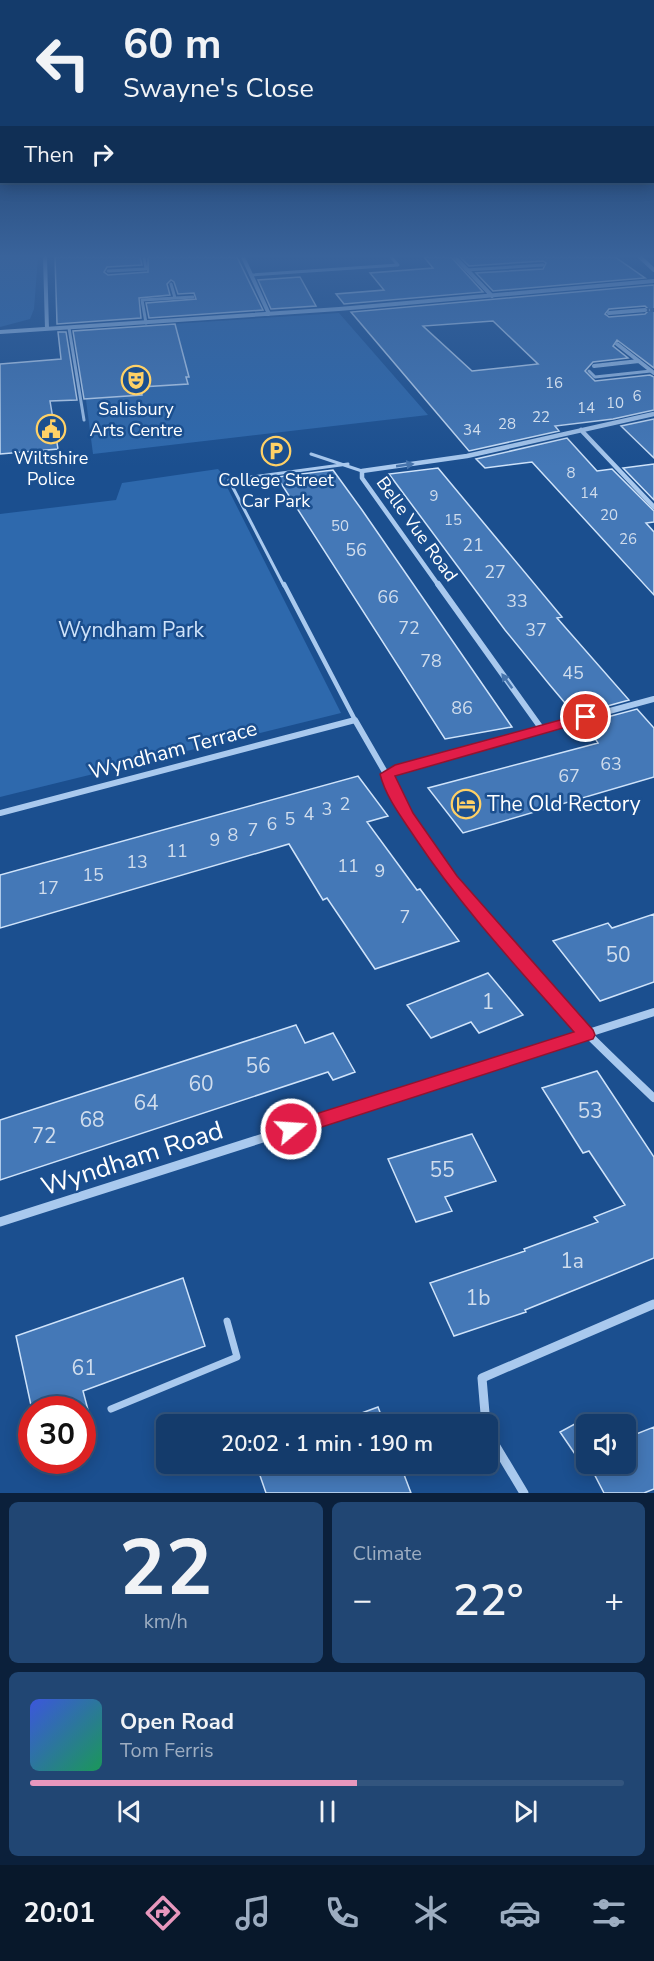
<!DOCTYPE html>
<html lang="en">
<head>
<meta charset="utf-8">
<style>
	body { margin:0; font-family:"Nunito Sans",sans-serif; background:#214673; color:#f1f3f6; height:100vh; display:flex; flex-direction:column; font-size:22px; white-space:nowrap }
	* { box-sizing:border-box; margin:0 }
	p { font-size:20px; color:#9dadc1 }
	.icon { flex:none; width:33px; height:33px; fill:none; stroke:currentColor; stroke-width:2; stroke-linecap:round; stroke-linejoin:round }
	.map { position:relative; height:1493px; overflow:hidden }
	.details { display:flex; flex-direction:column; gap:9px; padding:9px; background:#0b203b; flex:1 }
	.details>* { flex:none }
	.hud { position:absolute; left:0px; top:0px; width:654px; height:183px; box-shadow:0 3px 15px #0003,0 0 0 2px #33557e; background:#143b6b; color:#f1f3f6; overflow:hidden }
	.tools { position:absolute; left:576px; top:1414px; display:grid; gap:12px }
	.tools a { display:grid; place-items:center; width:60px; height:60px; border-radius:9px; background:#143b6b; box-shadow:0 3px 15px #0003,0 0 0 2px #33557e; font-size:30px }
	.speed { position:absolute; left:18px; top:1396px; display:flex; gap:12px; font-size:30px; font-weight:700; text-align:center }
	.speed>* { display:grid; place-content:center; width:78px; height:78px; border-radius:50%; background:#143b6b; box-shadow:0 3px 15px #0003,0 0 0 2px #33557e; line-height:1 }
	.speed .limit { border:9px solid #d22; background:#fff; color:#111 }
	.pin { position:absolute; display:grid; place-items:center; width:51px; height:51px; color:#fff; margin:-26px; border:3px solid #fff; border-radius:50%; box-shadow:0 2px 6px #0007 }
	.me { position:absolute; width:66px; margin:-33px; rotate:72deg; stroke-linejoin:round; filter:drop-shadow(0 0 4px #0008) }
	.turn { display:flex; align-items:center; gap:21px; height:126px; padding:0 24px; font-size:27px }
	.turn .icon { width:78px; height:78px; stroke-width:2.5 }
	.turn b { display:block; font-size:42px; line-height:51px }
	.then { display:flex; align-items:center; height:57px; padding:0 24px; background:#0003; gap:12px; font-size:22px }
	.big { font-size:45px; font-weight:600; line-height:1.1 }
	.details .card { flex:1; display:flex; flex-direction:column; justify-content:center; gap:9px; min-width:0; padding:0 21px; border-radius:9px; background:#214673 }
	.details .dial { align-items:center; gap:0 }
	.dial b { font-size:78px; line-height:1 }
	.song { display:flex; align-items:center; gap:18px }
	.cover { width:72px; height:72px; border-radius:9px; background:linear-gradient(135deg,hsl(230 70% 55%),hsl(150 70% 35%)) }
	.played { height:6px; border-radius:3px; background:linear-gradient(90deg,#e797bd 55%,#33557e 55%) }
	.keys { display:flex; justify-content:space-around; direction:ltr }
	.heat { display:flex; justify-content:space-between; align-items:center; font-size:33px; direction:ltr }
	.details .tiles { flex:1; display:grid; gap:9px; grid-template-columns:1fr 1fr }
	.card:last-child { grid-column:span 2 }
	.trip { position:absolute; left:156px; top:1414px; width:342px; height:60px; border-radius:9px; background:#143b6b; box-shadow:0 3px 15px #0003,0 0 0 2px #33557e; font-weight:600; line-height:60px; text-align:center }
	.dock { display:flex; height:96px; justify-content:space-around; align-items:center; background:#08182b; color:#9dadc1 }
	.dock .icon { width:42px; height:42px }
	.dock .current { color:#e797bd }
	.dock b { font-size:27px; color:#f1f3f6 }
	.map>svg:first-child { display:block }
	.green { fill:#2e69ad }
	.building { fill:#4478b7; stroke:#cfe3fa; stroke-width:1.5; fill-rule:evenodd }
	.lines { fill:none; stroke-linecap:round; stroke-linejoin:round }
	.street-tunnel { stroke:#3d69a0; stroke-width:4; stroke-dasharray:4 1.5; stroke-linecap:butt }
	.lane-far2 { stroke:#a9c9ee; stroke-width:3 }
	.lane-far1 { stroke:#a9c9ee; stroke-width:4.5 }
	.lane { stroke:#a9c9ee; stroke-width:7 }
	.street-far4 { stroke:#a9c9ee; stroke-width:4 }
	.street-far3 { stroke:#a9c9ee; stroke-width:4.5 }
	.street-far2 { stroke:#a9c9ee; stroke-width:6 }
	.street-far1 { stroke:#a9c9ee; stroke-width:8 }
	.street { stroke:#a9c9ee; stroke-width:9 }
	.oneway { fill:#4674ac }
	.route { fill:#e11d48; stroke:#92132f; stroke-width:1.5 }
	.labels { text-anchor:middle; stroke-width:5; stroke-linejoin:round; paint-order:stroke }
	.far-number-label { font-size:15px; fill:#d0dded }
	.far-poi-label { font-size:18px; fill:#fff; stroke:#1b4f8f }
	.far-street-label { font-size:18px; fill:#fff; stroke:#1b4f8f }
	.number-label { font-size:18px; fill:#d0dded }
	.park-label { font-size:21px; fill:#cfe3fa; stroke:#1b4f8f }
	.street-label { font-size:21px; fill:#fff; stroke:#1b4f8f }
	.poi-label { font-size:21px; fill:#fff; stroke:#1b4f8f; text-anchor:start }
	.near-number-label { font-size:21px; fill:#d0dded }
	.near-street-label { font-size:26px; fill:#fff; stroke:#1b4f8f }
</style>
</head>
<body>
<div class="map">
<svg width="654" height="1493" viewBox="0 0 654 1493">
	<rect width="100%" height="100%" fill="#1b4f8f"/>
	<!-- green -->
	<path class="green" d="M0 257H38L34 309 30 319 0 327Z
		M339 313 428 415 93 454 77 330Z
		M218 469 226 478 224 481 341 713 0 797V514L116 500 122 483Z"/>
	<!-- building -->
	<path class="building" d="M55 257H140L142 265 107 267 104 272 108 275 148 272V257H237L263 310 149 318 146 303 196 299 194 293 178 294 174 282 171 280 167 284 170 295 139 298 141 318 57 324Z
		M424 257H451L483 292 344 304 336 294 384 290 370 273 433 268Z
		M460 257H615L645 278 493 291 476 273 543 269 546 263 543 261 469 266Z
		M300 277 316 306 271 309 258 280Z
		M654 285V368L617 340 613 346 628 358 593 362 585 371 595 381 650 375 654 377V410L613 419 555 426 559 431 469 451 351 312ZM645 306 649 310 645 314 609 317 605 314 609 309ZM493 321 538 364 472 371 423 326Z
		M175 324 189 377H186L188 384 141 387 142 395 84 399 73 331Z
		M58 332H66L77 400 50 401 58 449 0 454V364L61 359Z
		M654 419V458L621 426Z
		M567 438 597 471 612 469 654 511V522L646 523 654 532V595L532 462 485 468 476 459Z
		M654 464V500L623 468Z
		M438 468 562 617 557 618 629 700 575 715 549 684 505 630 389 474Z
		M333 470 362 510 512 727 445 739 277 477Z
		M637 709 654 728V777L463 833 428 788 598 743 585 723Z
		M358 776 388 816 367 822 417 890 420 889 459 941 375 969 327 898 323 900 289 844 0 928V875Z
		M654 914V982L600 1001 553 941 608 923 612 928Z
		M488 973 523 1015 479 1033 471 1022 431 1038 407 1005Z
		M296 1025 305 1043 333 1033 355 1072 333 1080 328 1072 0 1180V1120Z
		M597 1071 654 1157V1258L525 1310 526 1312 454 1336 430 1283 525 1251 524 1249 598 1222 594 1217 625 1205 589 1151 583 1153 542 1088Z
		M472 1134 496 1181 445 1197 452 1211 416 1222 388 1159Z
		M183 1278 205 1346 83 1391 88 1410H32L16 1336Z
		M378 1407 385 1425H329Z
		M595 1413 603 1425H586V1460L582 1451 575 1454 560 1432Z
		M654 1427V1489L644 1493H604L589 1464H626V1438Z
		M256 1464H400L411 1493H266Z"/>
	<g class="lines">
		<!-- street-tunnel -->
		<path class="street-tunnel" d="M645 310H654"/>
		<!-- lane-far2 -->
		<path class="lane-far2" d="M466 270 543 265
			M108 271 146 269 144 257
			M251 275 398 265 391 257
			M171 284 175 298
			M146 323 142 300 193 297
			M69 328 84 420
			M589 371 595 377 651 371
			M311 454 362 471
			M284 586 229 480 348 464"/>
		<!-- lane-far1 -->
		<path class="lane-far1" d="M284 584 355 720"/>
		<!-- lane -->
		<path class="lane" d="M111 1409 237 1357 227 1321"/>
		<!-- street-far4 -->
		<path class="street-far4" d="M45 257 47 329
			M243 257 269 314
			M455 257 492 296
			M640 257 654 270
			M609 313 645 310
			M0 332 339 309 654 281
			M617 344 654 373
			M594 366 639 361"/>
		<!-- street-far3 -->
		<path class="street-far3" d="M581 430 654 507
			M439 586 362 478V471L467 456 654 414"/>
		<!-- street-far2 -->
		<path class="street-far2" d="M438 584 541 728
			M387 774 400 768 654 699
			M0 813 355 720 412 819"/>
		<!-- street-far1 -->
		<path class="street-far1" d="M411 818C474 925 564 1013 654 1098
			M330 1116 654 1012"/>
		<!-- street -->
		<path class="street" d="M0 1222 335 1115
			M486 1425 482 1378 654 1304
			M488 1433 524 1493"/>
	</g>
	<!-- one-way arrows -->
	<defs><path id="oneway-solid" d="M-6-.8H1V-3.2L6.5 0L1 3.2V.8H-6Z" transform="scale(1.5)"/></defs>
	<g class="oneway">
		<use href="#oneway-solid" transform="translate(405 465) rotate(-8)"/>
		<use href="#oneway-solid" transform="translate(507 681) rotate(-126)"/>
	</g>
	<!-- sky -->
	<linearGradient id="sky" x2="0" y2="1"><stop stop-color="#0f2b4f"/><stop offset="0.55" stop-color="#39639b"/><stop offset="1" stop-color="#39639b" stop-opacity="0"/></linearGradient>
	<rect width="654" height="466" fill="url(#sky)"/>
	<!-- route -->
	<path class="route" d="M586 713 591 714V720L395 776 413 813 457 876 593 1030 595 1035 593 1039 291 1137 284 1135 282 1129 284 1124 574 1032C519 969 462 908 416 839 403 819 386 798 380 774L395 765Z"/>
	<!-- icons -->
	<defs>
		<g id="theatre-ring" transform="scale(1.5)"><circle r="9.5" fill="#1b4f8f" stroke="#ffd166" stroke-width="1.5"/><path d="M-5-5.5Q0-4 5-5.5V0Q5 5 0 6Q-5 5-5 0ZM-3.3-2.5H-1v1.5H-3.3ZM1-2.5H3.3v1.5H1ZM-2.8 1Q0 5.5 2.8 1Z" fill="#ffd166"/></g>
		<g id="civic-ring" transform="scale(1.5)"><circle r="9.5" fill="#1b4f8f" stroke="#ffd166" stroke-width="1.5"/><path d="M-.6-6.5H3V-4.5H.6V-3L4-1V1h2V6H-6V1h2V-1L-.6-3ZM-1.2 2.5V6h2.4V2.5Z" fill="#ffd166"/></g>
		<g id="parking-ring" transform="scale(1.5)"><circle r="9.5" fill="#1b4f8f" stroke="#ffd166" stroke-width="1.5"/><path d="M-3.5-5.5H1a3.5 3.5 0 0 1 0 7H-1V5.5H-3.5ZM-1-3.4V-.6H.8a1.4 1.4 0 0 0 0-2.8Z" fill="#ffd166"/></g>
		<g id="hotel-ring" transform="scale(1.5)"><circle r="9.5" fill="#1b4f8f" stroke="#ffd166" stroke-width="1.5"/><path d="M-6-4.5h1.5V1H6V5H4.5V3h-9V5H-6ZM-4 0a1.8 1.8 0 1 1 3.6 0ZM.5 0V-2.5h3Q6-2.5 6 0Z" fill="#ffd166"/></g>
	</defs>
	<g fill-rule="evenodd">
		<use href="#theatre-ring" x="136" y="380"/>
		<use href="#civic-ring" x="51" y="429"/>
		<use href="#parking-ring" x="276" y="451"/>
		<use href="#hotel-ring" x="466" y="804"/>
	</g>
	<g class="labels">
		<!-- far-number labels -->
		<g class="far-number-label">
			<text x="554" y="388">16</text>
			<text x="637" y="401">6</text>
			<text x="615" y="408">10</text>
			<text x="586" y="413">14</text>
			<text x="541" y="422">22</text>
			<text x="507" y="429">28</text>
			<text x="472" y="435">34</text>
			<text x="571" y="478">8</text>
			<text x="589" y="498">14</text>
			<text x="434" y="501">9</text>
			<text x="609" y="520">20</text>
			<text x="453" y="525">15</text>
			<text x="340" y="531">50</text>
			<text x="628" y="544">26</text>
		</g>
		<!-- far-poi labels -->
		<g class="far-poi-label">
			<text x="136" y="415">Salisbury<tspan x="136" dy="21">Arts Centre</tspan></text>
			<text x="51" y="464">Wiltshire<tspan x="51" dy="21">Police</tspan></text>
			<text x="276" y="486">College Street<tspan x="276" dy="21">Car Park</tspan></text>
		</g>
		<!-- far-street labels -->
		<g class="far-street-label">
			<text transform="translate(417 529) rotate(54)" y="6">Belle Vue Road</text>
		</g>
		<!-- number labels -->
		<g class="number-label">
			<text x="473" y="551">21</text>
			<text x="356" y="556">56</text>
			<text x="495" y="578">27</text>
			<text x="388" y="603">66</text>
			<text x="517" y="607">33</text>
			<text x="409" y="634">72</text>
			<text x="536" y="636">37</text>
			<text x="431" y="667">78</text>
			<text x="573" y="679">45</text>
			<text x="462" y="714">86</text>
			<text x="611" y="770">63</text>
			<text x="569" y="782">67</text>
			<text x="345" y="810">2</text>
			<text x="327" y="815">3</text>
			<text x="309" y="820">4</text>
			<text x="290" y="825">5</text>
			<text x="272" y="830">6</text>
			<text x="253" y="836">7</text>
			<text x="233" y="841">8</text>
			<text x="215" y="846">9</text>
			<text x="177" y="857">11</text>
			<text x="137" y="868">13</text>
			<text x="348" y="872">11</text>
			<text x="380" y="877">9</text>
			<text x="93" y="881">15</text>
			<text x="48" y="894">17</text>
			<text x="405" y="923">7</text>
		</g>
		<!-- park labels -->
		<g class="park-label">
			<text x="131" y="637">Wyndham Park</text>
		</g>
		<!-- street labels -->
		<g class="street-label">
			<text transform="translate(173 750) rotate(-15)" y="7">Wyndham Terrace</text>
		</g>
		<!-- poi labels -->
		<g class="poi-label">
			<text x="487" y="811">The Old Rectory</text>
		</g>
		<!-- near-number labels -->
		<g class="near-number-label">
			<text x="618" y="962">50</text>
			<text x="488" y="1009">1</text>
			<text x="258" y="1073">56</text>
			<text x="201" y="1091">60</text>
			<text x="146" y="1110">64</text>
			<text x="590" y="1118">53</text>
			<text x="92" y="1127">68</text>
			<text x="44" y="1143">72</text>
			<text x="442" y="1177">55</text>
			<text x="572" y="1268">1a</text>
			<text x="478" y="1305">1b</text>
			<text x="84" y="1375">61</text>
		</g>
		<!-- near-street labels -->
		<g class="near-street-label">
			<text transform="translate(132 1158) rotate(-18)" y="9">Wyndham Road</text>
		</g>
	</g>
</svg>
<div class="tools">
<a><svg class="icon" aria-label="sound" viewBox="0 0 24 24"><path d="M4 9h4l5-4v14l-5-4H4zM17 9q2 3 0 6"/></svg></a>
</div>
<div class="speed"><div class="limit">30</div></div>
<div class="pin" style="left:586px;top:717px;background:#d93025"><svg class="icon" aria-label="arrive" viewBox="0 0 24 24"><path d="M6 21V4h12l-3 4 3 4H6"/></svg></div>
<svg class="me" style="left:291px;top:1129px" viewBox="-20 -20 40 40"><circle r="17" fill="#e11d48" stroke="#fff" stroke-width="3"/><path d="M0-11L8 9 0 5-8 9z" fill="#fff"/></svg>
<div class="trip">20:02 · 1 min · 190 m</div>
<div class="hud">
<div class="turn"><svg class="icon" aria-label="left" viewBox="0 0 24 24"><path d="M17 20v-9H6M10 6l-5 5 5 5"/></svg><div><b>60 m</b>Swayne's Close</div></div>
<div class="then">Then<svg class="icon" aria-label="right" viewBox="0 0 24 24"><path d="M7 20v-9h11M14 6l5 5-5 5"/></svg></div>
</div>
</div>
<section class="details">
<div class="tiles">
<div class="card dial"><b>22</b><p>km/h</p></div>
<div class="card"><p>Climate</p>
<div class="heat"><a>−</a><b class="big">22°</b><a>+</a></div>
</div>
<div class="card">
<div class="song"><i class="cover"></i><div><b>Open Road</b><p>Tom Ferris</p></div></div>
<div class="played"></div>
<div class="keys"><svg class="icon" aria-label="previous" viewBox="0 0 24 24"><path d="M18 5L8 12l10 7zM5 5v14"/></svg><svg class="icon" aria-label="pause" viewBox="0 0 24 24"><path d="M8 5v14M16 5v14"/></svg><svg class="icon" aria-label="next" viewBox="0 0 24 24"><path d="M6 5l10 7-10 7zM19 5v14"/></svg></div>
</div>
</div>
</section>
<nav class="dock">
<b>20:01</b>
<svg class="icon current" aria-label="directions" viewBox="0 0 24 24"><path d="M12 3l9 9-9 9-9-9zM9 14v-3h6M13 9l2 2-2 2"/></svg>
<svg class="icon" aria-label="music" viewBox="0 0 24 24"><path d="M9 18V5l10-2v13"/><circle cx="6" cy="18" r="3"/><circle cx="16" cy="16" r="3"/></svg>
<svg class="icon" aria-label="phone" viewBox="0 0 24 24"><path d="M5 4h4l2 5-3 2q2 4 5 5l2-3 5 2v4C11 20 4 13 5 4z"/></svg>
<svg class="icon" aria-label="climate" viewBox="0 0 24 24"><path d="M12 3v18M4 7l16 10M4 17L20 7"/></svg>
<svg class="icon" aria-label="car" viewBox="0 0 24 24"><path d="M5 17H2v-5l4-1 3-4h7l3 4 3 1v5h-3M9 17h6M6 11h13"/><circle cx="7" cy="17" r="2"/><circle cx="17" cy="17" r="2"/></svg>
<svg class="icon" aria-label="filters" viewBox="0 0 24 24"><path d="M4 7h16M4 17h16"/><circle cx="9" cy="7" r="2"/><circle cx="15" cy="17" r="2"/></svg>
</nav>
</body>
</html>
